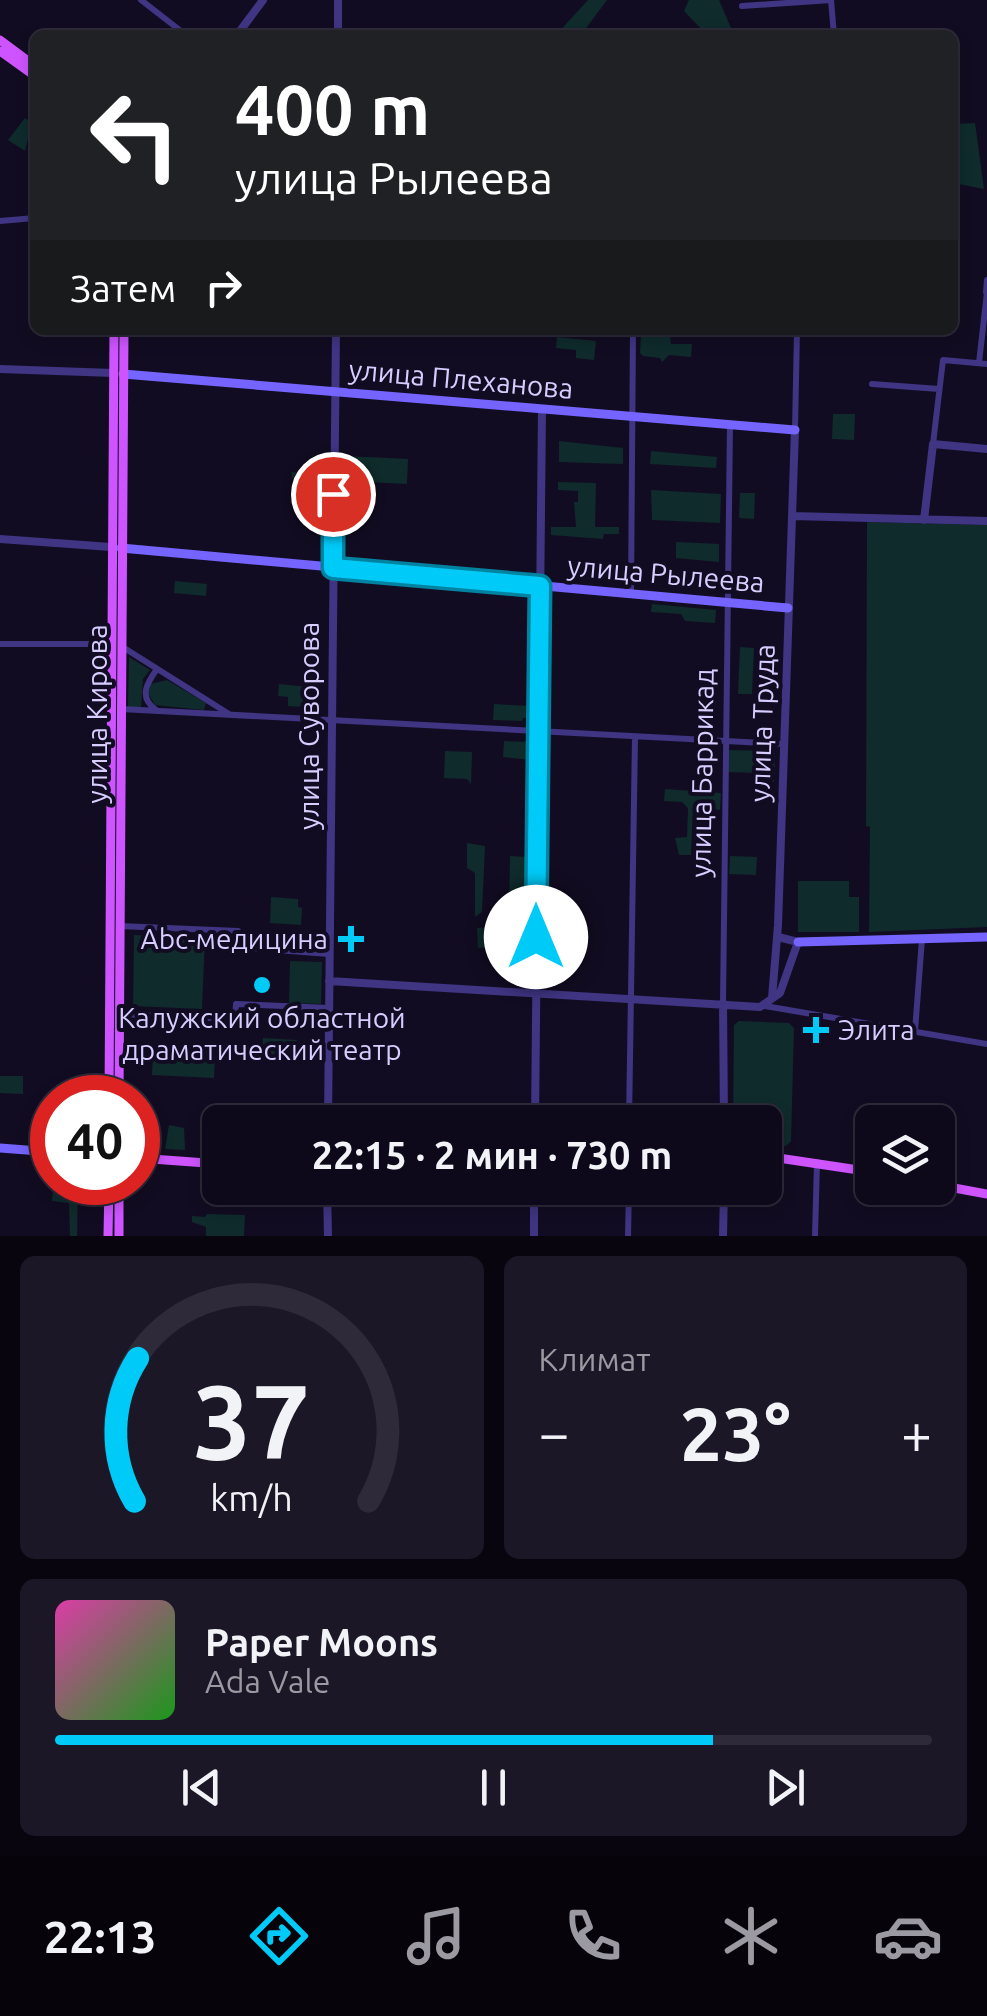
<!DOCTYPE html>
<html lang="ru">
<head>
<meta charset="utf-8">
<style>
	body { margin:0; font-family:Ubuntu,sans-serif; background:#1c1727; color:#f1f3f6; height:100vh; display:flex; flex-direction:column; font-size:38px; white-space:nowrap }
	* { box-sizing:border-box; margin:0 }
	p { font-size:32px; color:#9b9aa2 }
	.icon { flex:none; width:55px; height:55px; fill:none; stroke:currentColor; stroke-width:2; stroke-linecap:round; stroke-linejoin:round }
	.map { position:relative; height:1236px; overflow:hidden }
	.sheet { display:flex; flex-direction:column; gap:20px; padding:20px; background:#08050e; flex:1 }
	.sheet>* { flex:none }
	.guide { position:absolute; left:30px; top:30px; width:928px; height:305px; border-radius:15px; box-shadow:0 5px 15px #0003,0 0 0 2px #2e2a39; background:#202124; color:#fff; overflow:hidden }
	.tools { position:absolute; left:855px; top:1105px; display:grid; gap:20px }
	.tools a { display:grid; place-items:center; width:100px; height:100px; border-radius:15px; background:#0e091a; box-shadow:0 5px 15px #0003,0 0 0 2px #2e2a39; font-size:50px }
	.speed { position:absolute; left:30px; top:1075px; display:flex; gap:20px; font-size:50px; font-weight:700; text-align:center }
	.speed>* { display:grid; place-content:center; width:130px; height:130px; border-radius:50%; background:#0e091a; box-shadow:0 5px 15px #0003,0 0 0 2px #2e2a39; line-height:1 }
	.speed .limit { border:15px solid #d22; background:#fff; color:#111 }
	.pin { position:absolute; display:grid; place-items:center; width:85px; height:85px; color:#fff; margin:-42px; border:5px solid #fff; border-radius:50%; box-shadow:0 2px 10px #0007 }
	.me { position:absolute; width:110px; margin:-55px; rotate:0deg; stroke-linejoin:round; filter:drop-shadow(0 0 8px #0008) }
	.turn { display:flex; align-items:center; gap:35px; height:210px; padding:0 40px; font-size:45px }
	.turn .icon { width:130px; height:130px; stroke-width:2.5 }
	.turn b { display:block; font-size:70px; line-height:85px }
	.then { display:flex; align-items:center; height:95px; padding:0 40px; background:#0003; gap:20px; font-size:38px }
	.big { font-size:75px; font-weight:600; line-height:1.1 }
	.sheet .widget { flex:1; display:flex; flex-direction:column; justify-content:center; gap:15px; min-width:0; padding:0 35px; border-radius:15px; background:#1c1727 }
	.sheet .dial { align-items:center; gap:0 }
	.dial svg { height:260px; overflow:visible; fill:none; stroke:#2e2a39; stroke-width:7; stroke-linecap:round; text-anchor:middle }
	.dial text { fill:#f1f3f6; stroke:none }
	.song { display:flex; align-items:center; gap:30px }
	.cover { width:120px; height:120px; border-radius:15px; background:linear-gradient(135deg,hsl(320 70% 55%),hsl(120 70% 35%)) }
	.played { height:10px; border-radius:5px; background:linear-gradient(90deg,#00caf8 75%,#2e2a39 75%) }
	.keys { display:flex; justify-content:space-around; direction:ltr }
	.heat { display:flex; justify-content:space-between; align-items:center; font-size:55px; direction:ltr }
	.sheet .tiles { flex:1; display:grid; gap:20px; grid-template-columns:1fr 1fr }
	.widget:last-child { grid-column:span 2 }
	.trip { position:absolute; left:202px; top:1105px; width:580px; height:100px; border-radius:15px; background:#0e091a; box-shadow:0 5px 15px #0003,0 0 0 2px #2e2a39; font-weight:600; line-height:100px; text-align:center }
	.tabs { display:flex; height:160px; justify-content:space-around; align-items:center; background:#06040a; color:#9b9aa2 }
	.tabs .icon { width:70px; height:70px }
	.tabs .on { color:#00caf8 }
	.tabs b { font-size:45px; color:#f1f3f6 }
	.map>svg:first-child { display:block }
	.green { fill:#0f2b2c }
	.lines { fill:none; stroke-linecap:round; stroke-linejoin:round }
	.minor { stroke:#3f3583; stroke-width:6 }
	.tertiary { stroke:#3f3583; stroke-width:8 }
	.secondary { stroke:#7564ff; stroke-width:9 }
	.primary { stroke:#ce54ff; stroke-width:9 }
	.route-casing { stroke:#0083a1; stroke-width:25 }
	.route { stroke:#00caf8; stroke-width:18 }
	.poi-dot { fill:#00caf8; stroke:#120c22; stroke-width:4 }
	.labels { text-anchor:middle; stroke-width:8; stroke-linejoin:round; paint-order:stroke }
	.street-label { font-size:28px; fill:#d7cdff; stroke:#120c22 }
	.poi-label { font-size:28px; fill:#d7cdff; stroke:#120c22; text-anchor:end }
</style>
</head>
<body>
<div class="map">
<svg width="987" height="1236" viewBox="0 0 987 1236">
	<rect width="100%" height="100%" fill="#120c22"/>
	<!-- green -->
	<path class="green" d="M588 0H607L581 35H556Z
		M689 0H719L734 35H707L684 11Z
		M25 118 32 123 25 151 8 140Z
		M975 123 984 189 953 183V124Z
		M641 335H670L671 344H692L691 357 669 355 662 362 660 358 643 356 640 353Z
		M557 337 596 341 594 360 576 358V350L556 348Z
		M833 414H855L854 440 832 439Z
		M559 441 623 448V464L559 462Z
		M651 451 717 457 716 468 650 464Z
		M347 456 408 459 407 484 346 481Z
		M291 472 324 475V491L295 488Z
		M558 482 596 483 595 527H619V534H604L603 539 551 535V527H576L574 502H578V491L558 490Z
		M651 490 721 494 720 523 652 520Z
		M740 493H755L754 519 739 518Z
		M867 522 987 525V927L869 932 870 827 866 826Z
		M676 542 719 544V562L676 558Z
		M175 581 207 584 206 596 174 593Z
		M652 604 716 610 715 623 685 621 681 614 651 612Z
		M740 647 754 648 752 694H738Z
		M129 657 150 670 143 679 141 708H128Z
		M167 680 206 703 204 710 155 705 148 693 151 684Z
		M279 684 308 687 306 707 288 706V697L278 696Z
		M494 704 530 706 529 718H523L522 721 493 720Z
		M504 741 532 742V760L503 757Z
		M727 750 775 751 774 782 757 773 727 772Z
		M445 751 472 752 471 784 467 779 444 778Z
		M665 789 721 793 720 810 693 806 691 855H679L675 838 687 837 688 808 682 802 664 801Z
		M467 843 485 846 482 912 475 917V873L467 868Z
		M510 856 527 857 526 909 509 908Z
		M730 856 757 857 756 875 729 874Z
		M798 881H849V897H859V932H798Z
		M271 897 298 899V907L302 908 301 925 270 923Z
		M499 927 498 947 478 948 477 928Z
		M134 935 205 938 202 1009 133 1006Z
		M290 961 322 962 321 1004 289 1003Z
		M739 1021 789 1023 794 1028 791 1141 786 1146 765 1145V1122H733L734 1025Z
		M263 1038 297 1040 287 1061 262 1060Z
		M153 1053 215 1056 214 1078 152 1075Z
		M0 1076H23V1094L0 1093Z
		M169 1125 184 1128 185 1150 165 1149Z
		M70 1187H78L77 1236H70L69 1203 52 1201 53 1188Z
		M207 1214 245 1215 244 1236H206V1227L192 1222V1216L205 1217Z"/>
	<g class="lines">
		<!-- minor -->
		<path class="minor" d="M141 0 186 35
			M742 6 831 0 834 35
			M0 221 35 218
			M986 292 987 280
			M979 363 987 292
			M872 384 939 389
			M795 430 797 330
			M933 444 943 360 987 364
			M631 593 633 330
			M0 644H110
			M121 646 229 714
			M121 709 784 744
			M156 710C138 697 147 683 157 669
			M119 926 238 931 237 947 329 954
			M723 1003 730 425
			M765 1006 987 1044
			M120 1014 235 1019 236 1004 329 1008
			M915 1031 922 939
			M629 1122 635 737
			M628 1236 629 1188
			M815 1236 817 1162"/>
		<!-- tertiary -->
		<path class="tertiary" d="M237 35 263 0
			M338 35V0
			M0 369 113 373
			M792 516 987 521
			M924 520 933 444 987 449
			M0 539 111 547
			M329 981 760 1007 780 993 798 942 778 937
			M772 998 778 925 795 430
			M723 1003 724 1122
			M328 1122 336 330
			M535 1122 542 409
			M327 1188 328 1236
			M534 1236V1188
			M723 1236 724 1188"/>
		<!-- secondary -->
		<path class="secondary" d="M123 374 795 430
			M121 548 788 608
			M798 942 987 937
			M0 1148 52 1152"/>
		<!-- primary -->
		<path class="primary" d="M0 40 35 66
			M0 51 35 76
			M109 1098 114 330
			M119 1098 124 330
			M765 1156 872 1172
			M138 1158 220 1164
			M938 1185 987 1194
			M108 1236 109 1182
			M119 1236V1182"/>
	</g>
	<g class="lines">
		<!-- route casing -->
		<g class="route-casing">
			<path id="route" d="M333 494V568L540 586 536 937"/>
		</g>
		<!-- route -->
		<use href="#route" class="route"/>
	</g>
	<!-- markers -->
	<g class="poi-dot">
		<path d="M346 924h10v10h10v10h-10v10h-10v-10h-10v-10h10z"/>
		<circle cx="262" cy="985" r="10"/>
		<path d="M811 1015h10v10h10v10h-10v10h-10v-10h-10v-10h10z"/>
	</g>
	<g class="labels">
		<!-- street labels -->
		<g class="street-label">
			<text transform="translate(461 379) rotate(5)" y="10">улица Плеханова</text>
			<text transform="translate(666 574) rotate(5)" y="10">улица Рылеева</text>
			<text transform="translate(97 714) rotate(-90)" y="10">улица Кирова</text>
			<text transform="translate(762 723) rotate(-88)" y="10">улица Труда</text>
			<text transform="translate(309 726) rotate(-90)" y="10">улица Суворова</text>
			<text transform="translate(702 773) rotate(-89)" y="10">улица Баррикад</text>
		</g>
		<!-- poi labels -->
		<g class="poi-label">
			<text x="328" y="949">Abc-медицина</text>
			<text x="262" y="1028" text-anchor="middle">Калужский областной<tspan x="262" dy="32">драматический театр</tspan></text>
			<text x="838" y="1040" text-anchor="start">Элита</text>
		</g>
	</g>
</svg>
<div class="tools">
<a><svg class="icon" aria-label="layers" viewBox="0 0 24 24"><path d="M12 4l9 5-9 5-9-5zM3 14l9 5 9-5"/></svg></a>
</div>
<div class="speed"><div class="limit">40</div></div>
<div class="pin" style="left:333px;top:494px;background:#d93025"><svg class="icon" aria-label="arrive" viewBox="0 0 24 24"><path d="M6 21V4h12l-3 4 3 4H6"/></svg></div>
<svg class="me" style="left:536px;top:937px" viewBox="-20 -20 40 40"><circle r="19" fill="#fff"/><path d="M0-13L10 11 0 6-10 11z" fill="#00caf8"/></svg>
<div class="trip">22:15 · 2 мин · 730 m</div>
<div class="guide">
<div class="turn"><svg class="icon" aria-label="left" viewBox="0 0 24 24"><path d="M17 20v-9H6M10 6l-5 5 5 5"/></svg><div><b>400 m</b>улица Рылеева</div></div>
<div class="then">Затем<svg class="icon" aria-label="right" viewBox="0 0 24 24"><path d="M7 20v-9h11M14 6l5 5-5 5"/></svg></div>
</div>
</div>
<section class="sheet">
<div class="tiles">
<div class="widget dial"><svg viewBox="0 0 100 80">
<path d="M14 69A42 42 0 1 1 86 69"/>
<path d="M14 69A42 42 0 0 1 15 25" stroke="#00caf8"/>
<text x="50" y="56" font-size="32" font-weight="700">37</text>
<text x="50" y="72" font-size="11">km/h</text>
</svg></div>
<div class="widget"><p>Климат</p>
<div class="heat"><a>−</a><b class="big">23°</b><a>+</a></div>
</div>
<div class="widget">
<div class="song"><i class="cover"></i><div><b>Paper Moons</b><p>Ada Vale</p></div></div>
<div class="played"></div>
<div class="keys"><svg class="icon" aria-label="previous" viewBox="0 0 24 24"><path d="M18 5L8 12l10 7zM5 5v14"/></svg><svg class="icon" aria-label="pause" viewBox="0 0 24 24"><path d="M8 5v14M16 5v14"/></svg><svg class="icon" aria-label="next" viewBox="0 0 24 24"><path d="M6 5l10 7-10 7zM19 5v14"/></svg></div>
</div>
</div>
</section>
<nav class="tabs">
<b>22:13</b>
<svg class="icon on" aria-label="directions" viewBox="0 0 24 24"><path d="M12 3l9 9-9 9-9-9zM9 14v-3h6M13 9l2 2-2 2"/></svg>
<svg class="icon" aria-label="music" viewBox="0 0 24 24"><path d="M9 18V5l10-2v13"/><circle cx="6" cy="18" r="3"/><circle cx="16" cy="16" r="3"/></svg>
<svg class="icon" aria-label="phone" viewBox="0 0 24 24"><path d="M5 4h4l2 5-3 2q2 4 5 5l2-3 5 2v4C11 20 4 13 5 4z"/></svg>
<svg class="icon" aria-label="climate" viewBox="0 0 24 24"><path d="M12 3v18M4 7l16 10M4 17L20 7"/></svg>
<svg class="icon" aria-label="car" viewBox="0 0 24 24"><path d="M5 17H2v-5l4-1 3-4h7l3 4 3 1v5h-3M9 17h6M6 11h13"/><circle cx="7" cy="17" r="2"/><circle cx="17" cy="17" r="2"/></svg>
</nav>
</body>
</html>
